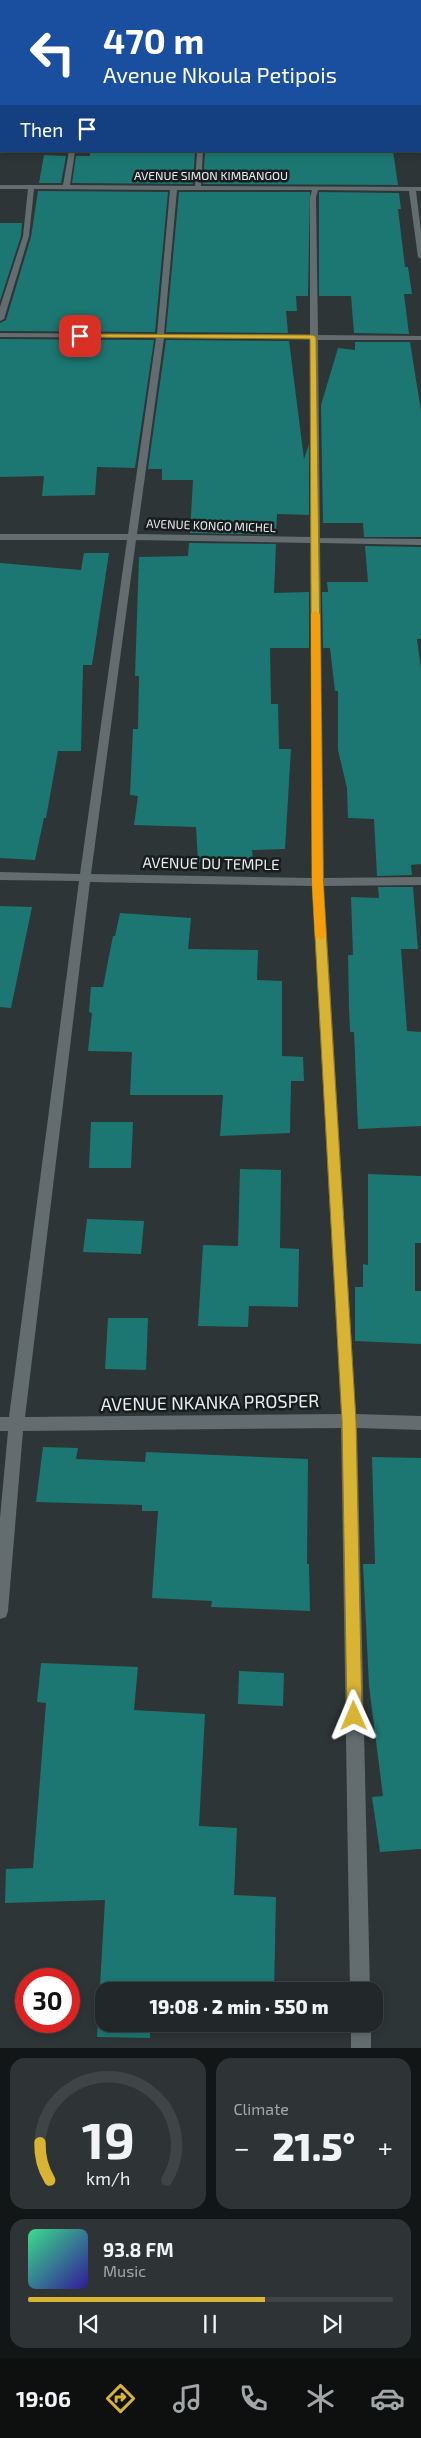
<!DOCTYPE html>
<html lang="en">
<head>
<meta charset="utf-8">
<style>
	body { margin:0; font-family:"Exo 2",sans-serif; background:#2e3435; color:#f1f3f6; height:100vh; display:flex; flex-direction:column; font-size:19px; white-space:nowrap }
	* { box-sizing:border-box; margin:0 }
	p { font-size:16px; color:#a2a6a8 }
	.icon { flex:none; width:28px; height:28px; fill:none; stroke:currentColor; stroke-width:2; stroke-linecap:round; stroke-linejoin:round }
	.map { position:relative; height:2048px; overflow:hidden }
	.side { display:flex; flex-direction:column; gap:10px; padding:10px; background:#131617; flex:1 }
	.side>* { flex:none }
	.top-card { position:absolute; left:0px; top:0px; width:421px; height:152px; box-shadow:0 2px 8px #0003,0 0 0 1px #3f4446; background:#1a4fa0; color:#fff; overflow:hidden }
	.speed { position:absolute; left:15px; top:1968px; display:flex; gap:10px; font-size:25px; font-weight:700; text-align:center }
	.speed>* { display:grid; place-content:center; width:65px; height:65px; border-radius:50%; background:#222829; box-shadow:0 2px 8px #0003,0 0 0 1px #3f4446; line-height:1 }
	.speed .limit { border:8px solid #d22; background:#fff; color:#111 }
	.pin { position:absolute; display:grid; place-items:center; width:42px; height:42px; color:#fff; margin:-21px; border-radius:10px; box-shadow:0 2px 8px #0006 }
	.me { position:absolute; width:55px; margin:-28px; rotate:359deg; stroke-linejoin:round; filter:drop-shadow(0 0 4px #0008) }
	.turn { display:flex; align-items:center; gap:18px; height:105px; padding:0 20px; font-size:22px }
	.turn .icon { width:65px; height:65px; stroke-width:2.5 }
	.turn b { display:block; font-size:35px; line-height:42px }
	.then { display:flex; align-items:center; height:48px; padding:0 20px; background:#0003; gap:10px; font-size:19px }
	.big { font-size:38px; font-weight:800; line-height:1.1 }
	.side .card { flex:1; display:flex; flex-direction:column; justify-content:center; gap:8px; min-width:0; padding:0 18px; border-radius:15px; background:#2e3435 }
	.side .dial { align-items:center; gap:0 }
	.dial svg { height:130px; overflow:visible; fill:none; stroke:#3f4446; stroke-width:7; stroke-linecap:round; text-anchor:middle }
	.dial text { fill:#f1f3f6; stroke:none }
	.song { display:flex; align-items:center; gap:15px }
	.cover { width:60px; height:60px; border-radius:8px; background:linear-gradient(135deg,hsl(150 70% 55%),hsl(250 70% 35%)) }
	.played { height:5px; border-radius:2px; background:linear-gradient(90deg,#d9b434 65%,#3f4446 65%) }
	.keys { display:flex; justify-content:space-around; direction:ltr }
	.heat { display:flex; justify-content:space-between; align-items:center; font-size:28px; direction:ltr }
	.side .tiles { flex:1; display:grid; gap:10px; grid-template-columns:1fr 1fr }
	.card:last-child { grid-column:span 2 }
	.trip { position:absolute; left:95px; top:1982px; width:288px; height:50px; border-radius:15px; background:#222829; box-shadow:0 2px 8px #0003,0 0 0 1px #3f4446; font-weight:800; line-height:50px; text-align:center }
	.menu { display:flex; height:80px; justify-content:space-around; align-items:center; background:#0e1010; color:#a2a6a8 }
	.menu .icon { width:35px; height:35px }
	.menu .selected { color:#d9b434 }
	.menu b { font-size:22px; color:#f1f3f6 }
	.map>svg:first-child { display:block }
	.building { fill:#1c7772 }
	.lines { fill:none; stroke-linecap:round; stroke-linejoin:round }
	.minor { fill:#636c6f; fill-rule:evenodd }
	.route { fill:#d9b434; stroke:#8d7522 }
	.slow { fill:#f59e0b }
	.labels { text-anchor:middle; stroke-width:5; stroke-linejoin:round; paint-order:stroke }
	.far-street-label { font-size:12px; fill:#e8edef; stroke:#181c1d }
	.street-label { font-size:15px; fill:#e8edef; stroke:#181c1d }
	.near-street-label { font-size:18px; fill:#e8edef; stroke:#181c1d }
</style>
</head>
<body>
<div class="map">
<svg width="421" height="2048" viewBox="0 0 421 2048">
	<rect width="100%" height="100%" fill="#2d3537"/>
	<!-- building -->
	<path class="building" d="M90 151H195L193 184 72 183 76 156H90Z
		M205 151H393L398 185 203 184Z
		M44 155 66 156 61 183H39Z
		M38 191 168 192 155 332 0 331V323L6 320 31 237Z
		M179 192H310L308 296H296L297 311H286L288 333 166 332Z
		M319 192 399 193 401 209H398L405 267H408L412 294H404L409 334 354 333 351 296H319Z
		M0 223H22L21 236 0 301Z
		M0 339 154 340 135 468 97 467 95 495 42 496 44 476 0 477Z
		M166 340 289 341 304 459 309 444V515L277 514 276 535 190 533 193 480H162V469H148Z
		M355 342H410L421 411V537H364L363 523H323L321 405 338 348 355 350Z
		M189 543 276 544 274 593 309 592V648H270L271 704H278L279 749H291L285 849 252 850 253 860 198 862 196 827 134 825 138 796 130 795 133 729H138L139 676H135L139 557 188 556Z
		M365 546 421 547V639H417L421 669V864L411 865 412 875 377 876 374 819 348 818 347 788 338 750V691H335L330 648H323L322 592H328L327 582H368Z
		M84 553H109L92 665H83L81 751H58L46 818H44L35 860 0 858V563L81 570Z
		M378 887H413L418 949H401L407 1031 421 1032V1126L358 1129 354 1032H350L349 1007 348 955H353L351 897 379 898Z
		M0 906 32 907 11 1008 0 1007Z
		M120 913 191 918 188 949 258 950 257 980 282 981V1056L303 1057 304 1081H291L290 1133 220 1136 223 1095H130L132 1052 88 1051 92 1013 89 1012 91 987H103L113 936H115Z
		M91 1122H133L131 1168H89Z
		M240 1169 281 1170 280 1248 299 1249 298 1307 249 1306 248 1327 198 1326 203 1245 238 1246Z
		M368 1174 421 1176V1243H415V1291H421V1344L355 1341V1287H363V1264L368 1265Z
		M87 1219 144 1221 141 1254 83 1252Z
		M108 1318H148L146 1370 105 1369Z
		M43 1447 78 1448 76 1459 145 1462 146 1452 308 1459 307 1564H309L310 1611 211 1607 212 1601 152 1598 158 1511H142V1505L36 1502Z
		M372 1457 421 1458V1849L380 1852 372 1797 383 1796 369 1686 363 1564H375Z
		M41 1663 138 1667 134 1710 205 1714 199 1826 237 1828 234 1895 276 1897 274 1991H104V2024H150V2038L97 2037 105 1900 5 1903 6 1869 33 1868 46 1703 37 1702Z
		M239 1671 284 1673 283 1706 238 1704Z"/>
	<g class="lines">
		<!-- minor -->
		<path class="minor" d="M5 0H11V1H6Z
			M102 0H108V1H103Z
			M205 0H211V1H206Z
			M364 0H370V1H365Z
			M1 18V25L0 26V19Z
			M420 45H421V49H420Z
			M0 58H1V62H0Z
			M420 97H421V101H420Z
			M69 151H75L70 185 195 186 197 151H203L201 186 421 187V191H416L421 231V259L418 257 409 191 318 190 316 197 318 335 421 336V340H318L320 538 421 539V545L320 543 324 878 421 877V885L324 886 356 1414 421 1416V1430L357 1428 370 1991H350L341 1428 23 1431 8 1611 6 1617 0 1619V1518L8 1431H0V1417H9L79 881 0 880V872L80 874 127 540H0V534H128L156 338 0 337V333L157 334 170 190 34 189 29 236 4 319 0 321V307L23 236 28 189H0V185H63ZM177 190H312L310 197V335L164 334ZM164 338 310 339 311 537 137 534ZM136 540 311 543 312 878 91 874ZM90 882 312 886 341 1414 25 1417Z
			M351 2024H371V2048H351Z"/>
	</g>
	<!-- route -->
	<path class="route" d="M80 334 313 335 316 337 323 882 356 1421 362 1716 360 1721 354 1724 349 1721 347 1716 342 1421 312 882 310 339 77 337Z"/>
	<!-- slow -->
	<path class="slow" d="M315 611 320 614 323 882 326 936 321 940 315 936 312 882 311 614Z"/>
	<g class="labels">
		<!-- far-street labels -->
		<g class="far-street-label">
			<text x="211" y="180">AVENUE SIMON KIMBANGOU</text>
			<text transform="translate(211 526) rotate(2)" y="4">AVENUE KONGO MICHEL</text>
		</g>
		<!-- street labels -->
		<g class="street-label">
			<text transform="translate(211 864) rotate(1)" y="5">AVENUE DU TEMPLE</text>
		</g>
		<!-- near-street labels -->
		<g class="near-street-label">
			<text transform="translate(210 1403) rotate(-1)" y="6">AVENUE NKANKA PROSPER</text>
		</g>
	</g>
</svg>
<div class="speed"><div class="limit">30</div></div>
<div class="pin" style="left:80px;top:336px;background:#d93025"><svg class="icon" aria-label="arrive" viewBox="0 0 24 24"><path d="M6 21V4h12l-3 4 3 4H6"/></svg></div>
<svg class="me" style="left:354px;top:1716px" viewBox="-20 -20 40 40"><path d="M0-17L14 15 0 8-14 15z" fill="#d9b434" stroke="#fff" stroke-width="4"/></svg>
<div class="trip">19:08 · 2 min · 550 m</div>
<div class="top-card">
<div class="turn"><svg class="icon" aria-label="left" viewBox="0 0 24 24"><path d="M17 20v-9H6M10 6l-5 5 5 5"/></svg><div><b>470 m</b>Avenue Nkoula Petipois</div></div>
<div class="then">Then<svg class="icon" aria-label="arrive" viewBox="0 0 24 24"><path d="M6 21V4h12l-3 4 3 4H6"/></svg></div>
</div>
</div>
<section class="side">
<div class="tiles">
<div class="card dial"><svg viewBox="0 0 100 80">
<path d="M14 69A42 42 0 1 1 86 69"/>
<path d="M14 69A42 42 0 0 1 8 46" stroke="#d9b434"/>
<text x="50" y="56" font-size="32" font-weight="700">19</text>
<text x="50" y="72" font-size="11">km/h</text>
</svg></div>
<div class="card"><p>Climate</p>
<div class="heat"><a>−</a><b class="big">21.5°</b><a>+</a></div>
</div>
<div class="card">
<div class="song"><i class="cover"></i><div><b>93.8 FM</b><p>Music</p></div></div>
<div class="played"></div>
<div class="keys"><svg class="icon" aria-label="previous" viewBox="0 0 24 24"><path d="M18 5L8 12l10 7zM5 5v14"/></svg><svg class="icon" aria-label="pause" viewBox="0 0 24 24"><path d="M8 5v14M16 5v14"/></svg><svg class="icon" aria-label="next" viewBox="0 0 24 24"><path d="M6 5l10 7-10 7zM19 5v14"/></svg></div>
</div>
</div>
</section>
<nav class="menu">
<b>19:06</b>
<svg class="icon selected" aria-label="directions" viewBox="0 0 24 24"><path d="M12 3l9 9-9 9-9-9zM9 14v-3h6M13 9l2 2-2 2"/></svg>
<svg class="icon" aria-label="music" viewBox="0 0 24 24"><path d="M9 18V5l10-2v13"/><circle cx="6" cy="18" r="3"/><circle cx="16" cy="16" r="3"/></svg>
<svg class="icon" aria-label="phone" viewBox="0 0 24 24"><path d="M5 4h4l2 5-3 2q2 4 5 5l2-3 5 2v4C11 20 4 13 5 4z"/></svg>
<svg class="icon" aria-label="climate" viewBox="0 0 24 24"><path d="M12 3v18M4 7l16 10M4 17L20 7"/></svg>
<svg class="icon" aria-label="car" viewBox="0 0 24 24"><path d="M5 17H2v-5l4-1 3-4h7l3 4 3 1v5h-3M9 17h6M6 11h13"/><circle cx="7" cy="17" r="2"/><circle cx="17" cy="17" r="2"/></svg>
</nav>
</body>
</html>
